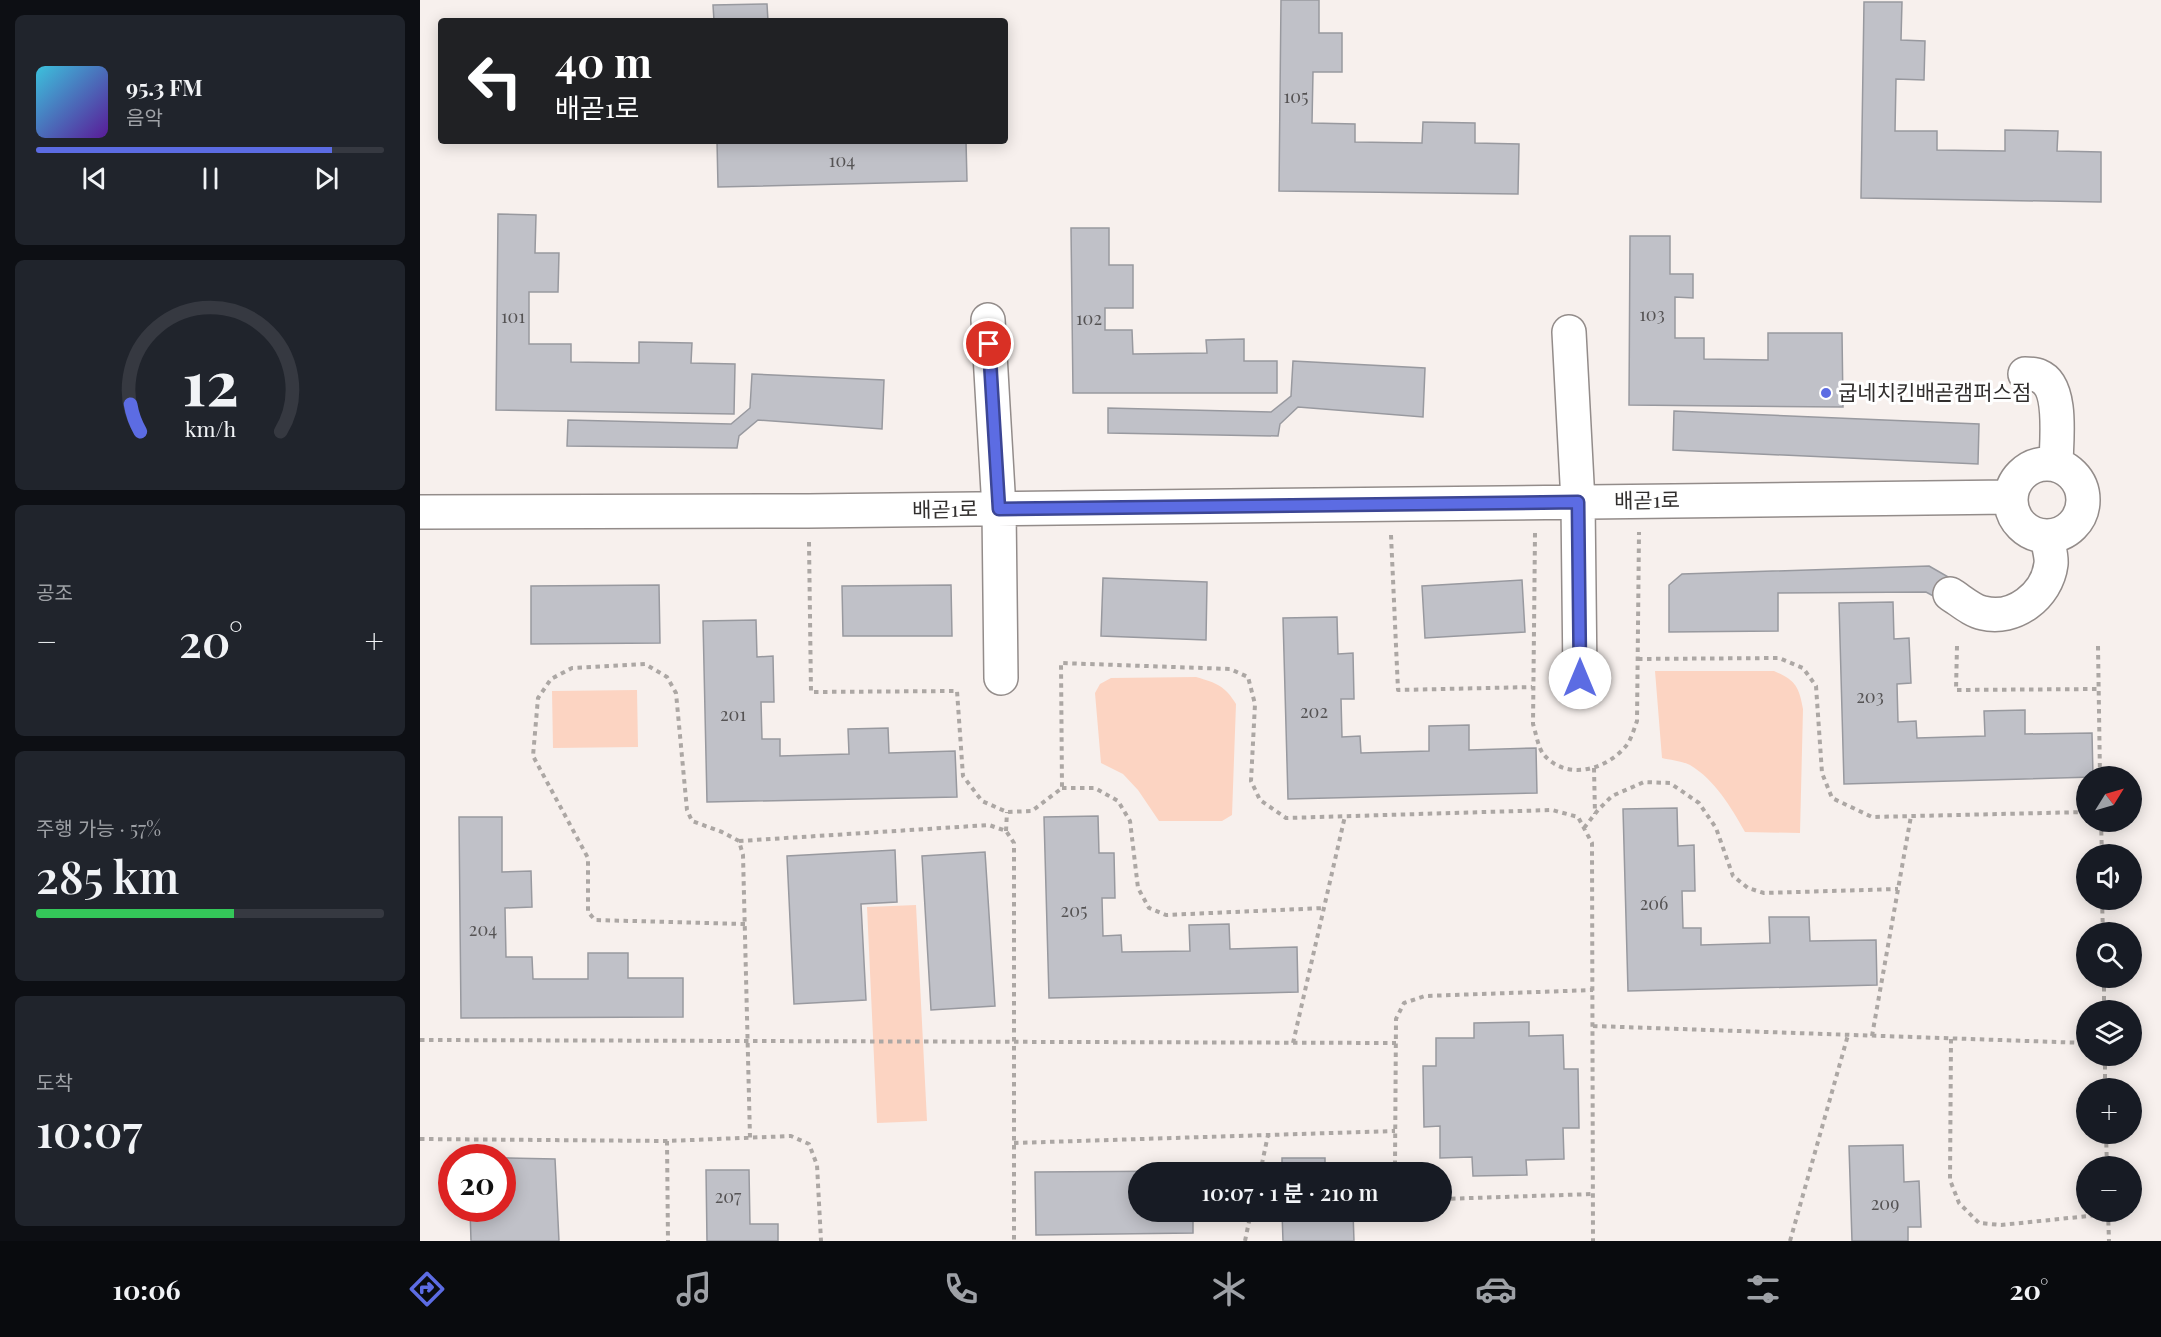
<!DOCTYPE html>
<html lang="ko">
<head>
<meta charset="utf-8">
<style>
	body { margin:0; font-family:"Playfair Display","Noto Sans KR",serif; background:#20242c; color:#f1f3f6; height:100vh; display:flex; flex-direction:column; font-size:22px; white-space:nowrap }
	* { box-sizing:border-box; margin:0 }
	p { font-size:20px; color:#9ea1a6 }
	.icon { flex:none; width:33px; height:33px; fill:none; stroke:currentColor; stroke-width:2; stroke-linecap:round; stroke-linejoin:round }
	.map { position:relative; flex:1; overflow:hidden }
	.details { display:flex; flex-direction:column; gap:15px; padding:15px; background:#0d0f14; width:420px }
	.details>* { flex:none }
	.banner { position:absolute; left:18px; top:18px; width:570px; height:126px; border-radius:6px; box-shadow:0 3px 15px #0003; background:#202124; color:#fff; overflow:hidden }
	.needle { width:39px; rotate:53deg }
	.controls { position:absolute; left:1656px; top:766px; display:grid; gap:12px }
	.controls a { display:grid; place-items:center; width:66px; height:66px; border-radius:50%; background:#171b24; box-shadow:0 3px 15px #0003; font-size:30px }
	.speed { position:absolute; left:18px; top:1144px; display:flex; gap:12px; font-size:30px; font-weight:700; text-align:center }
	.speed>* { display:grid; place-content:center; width:78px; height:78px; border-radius:50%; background:#171b24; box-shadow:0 3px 15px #0003; line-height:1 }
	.speed .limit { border:9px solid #d22; background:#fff; color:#111 }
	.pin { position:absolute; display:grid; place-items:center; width:51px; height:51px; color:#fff; margin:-26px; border:3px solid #fff; border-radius:50%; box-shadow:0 2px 6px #0007 }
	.me { position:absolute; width:66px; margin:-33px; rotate:0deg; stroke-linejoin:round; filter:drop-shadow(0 0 4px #0008) }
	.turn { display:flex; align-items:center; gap:21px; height:126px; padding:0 18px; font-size:27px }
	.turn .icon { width:78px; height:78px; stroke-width:2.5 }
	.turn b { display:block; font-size:42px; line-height:51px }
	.big { font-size:45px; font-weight:600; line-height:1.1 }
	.details .widget { flex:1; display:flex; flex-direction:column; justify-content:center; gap:9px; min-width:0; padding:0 21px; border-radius:9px; background:#20242c }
	.details .dial { align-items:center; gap:0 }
	.dial svg { height:156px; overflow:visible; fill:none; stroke:#363941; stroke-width:7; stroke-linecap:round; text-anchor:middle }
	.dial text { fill:#f1f3f6; stroke:none }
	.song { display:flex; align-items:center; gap:18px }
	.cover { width:72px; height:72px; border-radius:9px; background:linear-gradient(135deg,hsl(190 70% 55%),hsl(270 70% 35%)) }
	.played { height:6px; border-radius:3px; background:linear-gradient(90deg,#5c6ce3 85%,#363941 85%) }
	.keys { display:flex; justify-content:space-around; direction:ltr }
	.heat { display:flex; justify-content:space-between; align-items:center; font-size:33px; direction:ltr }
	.charge { height:9px; border-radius:4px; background:linear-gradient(90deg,#34c759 57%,#363941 0) }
	.trip { position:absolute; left:708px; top:1162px; width:324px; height:60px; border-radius:30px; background:#171b24; box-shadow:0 3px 15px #0003; font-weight:600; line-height:60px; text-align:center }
	.menu { display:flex; height:96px; justify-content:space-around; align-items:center; background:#090b0e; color:#9ea1a6 }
	.menu .icon { width:42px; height:42px }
	.menu .selected { color:#5c6ce3 }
	.menu b { font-size:27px; color:#f1f3f6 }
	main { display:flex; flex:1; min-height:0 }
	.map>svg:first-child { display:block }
	.green { fill:#fcd4c2 }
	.building { fill:#c0c1c8; stroke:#98999f; stroke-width:1.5 }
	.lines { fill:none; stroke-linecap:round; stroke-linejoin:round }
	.minor-casing { stroke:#938c8a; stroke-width:36 }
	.path { stroke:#aca7a4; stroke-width:4; stroke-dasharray:4.5 4.5; stroke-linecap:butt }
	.minor { stroke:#fff; stroke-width:33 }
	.route-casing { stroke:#3c4694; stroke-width:15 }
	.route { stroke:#5c6ce3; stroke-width:10 }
	.poi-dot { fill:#5c6ce3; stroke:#fff; stroke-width:2 }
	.labels { text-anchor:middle; stroke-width:6; stroke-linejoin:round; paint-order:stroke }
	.number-label { font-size:18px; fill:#555354 }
	.poi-label { font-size:21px; fill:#312e2d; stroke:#fff; text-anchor:start }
	.street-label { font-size:21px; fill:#312e2d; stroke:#fff }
</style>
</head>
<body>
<main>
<section class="details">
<div class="widget">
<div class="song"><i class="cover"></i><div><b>95.3 FM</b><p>음악</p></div></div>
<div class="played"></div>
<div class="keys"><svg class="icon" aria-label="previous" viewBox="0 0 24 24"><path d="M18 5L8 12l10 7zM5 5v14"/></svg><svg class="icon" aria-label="pause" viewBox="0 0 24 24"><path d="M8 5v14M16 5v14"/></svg><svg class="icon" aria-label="next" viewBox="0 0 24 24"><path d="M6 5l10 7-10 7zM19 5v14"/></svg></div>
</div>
<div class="widget dial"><svg viewBox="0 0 100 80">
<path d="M14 69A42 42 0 1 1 86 69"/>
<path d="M14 69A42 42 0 0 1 9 55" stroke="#5c6ce3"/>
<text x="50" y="56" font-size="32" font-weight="700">12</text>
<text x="50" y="72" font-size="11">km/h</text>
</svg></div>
<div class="widget"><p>공조</p>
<div class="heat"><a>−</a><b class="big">20°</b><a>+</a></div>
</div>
<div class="widget"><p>주행 가능 · 57%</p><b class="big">285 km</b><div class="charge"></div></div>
<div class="widget"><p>도착</p><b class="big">10:07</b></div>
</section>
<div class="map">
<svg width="1741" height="1241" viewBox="0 0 1741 1241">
	<rect width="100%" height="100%" fill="#f7f0ed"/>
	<!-- green -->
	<path class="green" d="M1235 671H1354C1375 680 1379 686 1383 709L1380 833 1325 832C1311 807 1295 780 1270 765 1262 761 1250 760 1242 758Z
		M776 677C797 683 805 686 816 704L812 815 802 821H739L718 790 703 774 681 763 675 693 680 684 691 678Z
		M217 690 218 747 133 748 132 691Z
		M496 905 507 1121 457 1123 447 907Z"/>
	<!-- building -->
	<path class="building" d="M861 0H899V33H922V72H893L892 123 935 124V142L1002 143 1003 122 1055 123V143L1099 144 1098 194 859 191Z
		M1444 2H1482L1481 40 1505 41 1504 80 1476 79 1475 131H1517V150L1585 151V130L1638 131 1637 151 1681 152V202L1441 198Z
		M347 4 348 21H294L293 5Z
		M297 141H546L547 181 298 187Z
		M78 214 116 215 115 253H139L138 292H109V344H151V362L219 363V342L272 343 271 363 315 364 314 414 76 410Z
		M651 228H689V265H713V308H685V330H712L713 354 787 353 786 340 824 339V361H857V393H653Z
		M1210 236H1250V274H1273V298L1255 297V338H1284V359L1348 360V333H1422L1423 407 1209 405Z
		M873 361 1005 368 1003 417 878 407 860 424 858 436 688 433V408L851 412 871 396Z
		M332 374 464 380 462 429 338 420 319 436 317 448 147 446 148 420 311 424 330 408Z
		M1254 411 1559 424 1558 464 1253 450Z
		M1509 566 1537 582 1526 603 1506 592 1358 593V631L1249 632V585L1262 574Z
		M683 578 787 582 786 640 681 636Z
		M1102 580 1105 632 1005 638 1002 586Z
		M239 585 240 643 111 644V586Z
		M531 585 532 636H423L422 586Z
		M1473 602 1474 639 1489 638 1491 683 1477 684 1478 722 1496 721 1497 738 1565 736 1564 711 1605 710V734L1672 733 1673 777 1424 784 1419 603Z
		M917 617 918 654 933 653 934 699H921L922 737 940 736 941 753 1009 751V726L1049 725V750L1116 748 1117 793 868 799 863 618Z
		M336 620 337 657 353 656 354 702H341L342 739H360V756L429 754 428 729 468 728 469 753 535 751 537 797 287 802 283 621Z
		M1257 808 1258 846 1274 845 1275 891H1262L1263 928H1281V945L1350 943 1349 917H1389L1390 941 1456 940 1457 985 1208 991 1203 809Z
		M678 816 679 853H694L695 898H682L683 936 701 935 702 952 770 951 769 925 809 924 810 949 877 947 878 992 629 998 624 817Z
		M39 817H82V872L111 871 112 907 85 908 86 957H112L113 979H168V953H208V978H263V1017L41 1018Z
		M475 850 477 902 441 904 446 1000 374 1004 367 856Z
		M565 852 575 1006 511 1010 502 856Z
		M1109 1022V1036L1143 1035 1144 1069H1158L1159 1128H1143L1144 1159 1106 1160 1107 1175 1053 1176 1052 1157 1020 1158V1126L1004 1127 1003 1066H1016V1038H1054V1023Z
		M1483 1145 1484 1182 1499 1181 1501 1227H1488V1241H1432L1429 1146Z
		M48 1157 135 1159 139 1241H51L50 1209H82V1158Z
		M862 1158H905V1173H862Z
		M286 1170H329L330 1224H358V1241H287Z
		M772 1171V1173H718V1212H773V1233L616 1235 615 1172Z
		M862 1212H933L934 1241H863Z"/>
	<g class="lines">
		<!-- minor casing -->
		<g class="minor-casing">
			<path id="minor" d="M568 320 579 509 581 678
				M1149 332 1158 502 1160 678
				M1605 374C1609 374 1615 374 1619 376 1644 386 1636 443 1636 465
				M1591 500a36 36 0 1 1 72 0a36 36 0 1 1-72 0Z
				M0 512 388 511 1590 497
				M1530 594C1540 600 1552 611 1563 613 1594 621 1627 596 1631 564 1632 556 1628 545 1627 536"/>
		</g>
		<!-- path -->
		<path class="path" d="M1115 533 1113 724C1116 733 1118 748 1124 755 1147 781 1186 770 1206 746 1211 740 1214 729 1217 721L1219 532
			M971 535 978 690 1112 687
			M389 542 391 692 537 691 543 776 562 801 587 812 612 811 642 788 641 663 810 669 828 677 835 704 831 781 840 800 866 818 1132 810 1158 817 1172 843 1173 1241
			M1537 646 1536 690 1679 689
			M1678 646 1680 777
			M1218 659 1359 658 1383 668 1396 686 1402 773 1412 798 1452 817 1666 812
			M1174 768 1175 814
			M642 788H675L698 801 710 821 718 888 729 908 746 915 904 908
			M1681 822 1682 855
			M1164 828 1178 810 1192 796 1224 782 1250 783 1279 803 1296 828 1313 876 1328 888 1344 893 1478 889
			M586 831 587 812
			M319 841 569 825 586 831 594 843V1241
			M1682 900 1683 933
			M325 924 175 920 168 912V858L113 756 118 698 131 679 152 668 225 664 247 677 256 693 267 810 272 821 302 832 319 841 323 855 330 1138
			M1684 978V1011
			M1173 1026 1666 1043
			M1452 1036 1491 816
			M1531 1039 1530 1180 1539 1203 1559 1223 1581 1225 1688 1214
			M0 1040 976 1043
			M873 1043 925 816
			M1685 1056V1089
			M1686 1134 1687 1167
			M0 1139 247 1141 371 1136 389 1144 397 1165 401 1241
			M247 1141 248 1241
			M594 1143 975 1131
			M840 1173 848 1135
			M979 1173 975 1165 976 1019 984 1003 1005 996 1173 990
			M1022 1199 1173 1194
			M1688 1212 1689 1241
			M825 1241 831 1212
			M1370 1241 1428 1035"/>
		<!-- minor -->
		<use href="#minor" class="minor"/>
	</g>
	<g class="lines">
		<!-- route casing -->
		<g class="route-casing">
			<path id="route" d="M569 344 579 509 1158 502 1160 678"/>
		</g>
		<!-- route -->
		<use href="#route" class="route"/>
	</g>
	<!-- markers -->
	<circle class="poi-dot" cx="1406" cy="393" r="6"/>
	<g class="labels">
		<!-- number labels -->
		<g class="number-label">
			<text x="876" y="103">105</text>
			<text x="422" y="167">104</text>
			<text x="1232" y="321">103</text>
			<text x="93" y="323">101</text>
			<text x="669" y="325">102</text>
			<text x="1450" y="703">203</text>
			<text x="894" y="718">202</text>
			<text x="313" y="721">201</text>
			<text x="1234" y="910">206</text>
			<text x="654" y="917">205</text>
			<text x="63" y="936">204</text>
			<text x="308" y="1203">207</text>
			<text x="1465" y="1210">209</text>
		</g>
		<!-- poi labels -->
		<g class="poi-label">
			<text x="1418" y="400">굽네치킨배곧캠퍼스점</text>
		</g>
		<!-- street labels -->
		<g class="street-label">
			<text transform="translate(1227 501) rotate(-1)" y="7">배곧1로</text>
			<text transform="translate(525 510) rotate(-1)" y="7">배곧1로</text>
		</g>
	</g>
</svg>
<div class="controls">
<a><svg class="needle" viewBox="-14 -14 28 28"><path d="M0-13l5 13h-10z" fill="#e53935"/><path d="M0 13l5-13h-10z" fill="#9ea1a6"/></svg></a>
<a><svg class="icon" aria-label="sound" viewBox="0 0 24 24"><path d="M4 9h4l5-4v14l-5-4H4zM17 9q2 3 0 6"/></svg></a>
<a><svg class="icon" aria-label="search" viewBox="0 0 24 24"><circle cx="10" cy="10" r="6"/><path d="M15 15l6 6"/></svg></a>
<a><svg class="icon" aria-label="layers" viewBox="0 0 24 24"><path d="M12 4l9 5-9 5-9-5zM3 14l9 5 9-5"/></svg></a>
<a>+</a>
<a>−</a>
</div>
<div class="speed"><div class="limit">20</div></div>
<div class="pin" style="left:569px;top:344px;background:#d93025"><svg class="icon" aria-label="arrive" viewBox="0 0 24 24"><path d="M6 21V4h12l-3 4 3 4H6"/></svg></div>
<svg class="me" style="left:1160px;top:678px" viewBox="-20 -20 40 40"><circle r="19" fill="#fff"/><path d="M0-13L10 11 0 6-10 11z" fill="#5c6ce3"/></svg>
<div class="trip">10:07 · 1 분 · 210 m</div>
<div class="banner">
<div class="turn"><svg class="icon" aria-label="left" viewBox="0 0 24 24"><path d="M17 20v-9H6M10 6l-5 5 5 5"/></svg><div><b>40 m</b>배곧1로</div></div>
</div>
</div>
</main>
<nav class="menu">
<b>10:06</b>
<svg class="icon selected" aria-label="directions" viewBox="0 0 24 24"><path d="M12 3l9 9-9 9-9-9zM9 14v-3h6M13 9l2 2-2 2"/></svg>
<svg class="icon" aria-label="music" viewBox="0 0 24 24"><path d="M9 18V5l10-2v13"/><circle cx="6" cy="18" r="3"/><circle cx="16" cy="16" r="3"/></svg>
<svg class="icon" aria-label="phone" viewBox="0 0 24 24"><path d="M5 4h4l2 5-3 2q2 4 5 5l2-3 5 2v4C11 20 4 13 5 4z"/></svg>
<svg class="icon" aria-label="climate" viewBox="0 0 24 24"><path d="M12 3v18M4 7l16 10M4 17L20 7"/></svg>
<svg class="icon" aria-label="car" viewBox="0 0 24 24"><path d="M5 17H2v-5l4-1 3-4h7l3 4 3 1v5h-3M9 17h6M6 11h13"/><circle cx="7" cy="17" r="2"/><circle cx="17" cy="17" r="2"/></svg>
<svg class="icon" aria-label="filters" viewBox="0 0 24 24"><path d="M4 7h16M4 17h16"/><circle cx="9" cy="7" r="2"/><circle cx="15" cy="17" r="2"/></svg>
<b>20°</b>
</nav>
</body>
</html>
